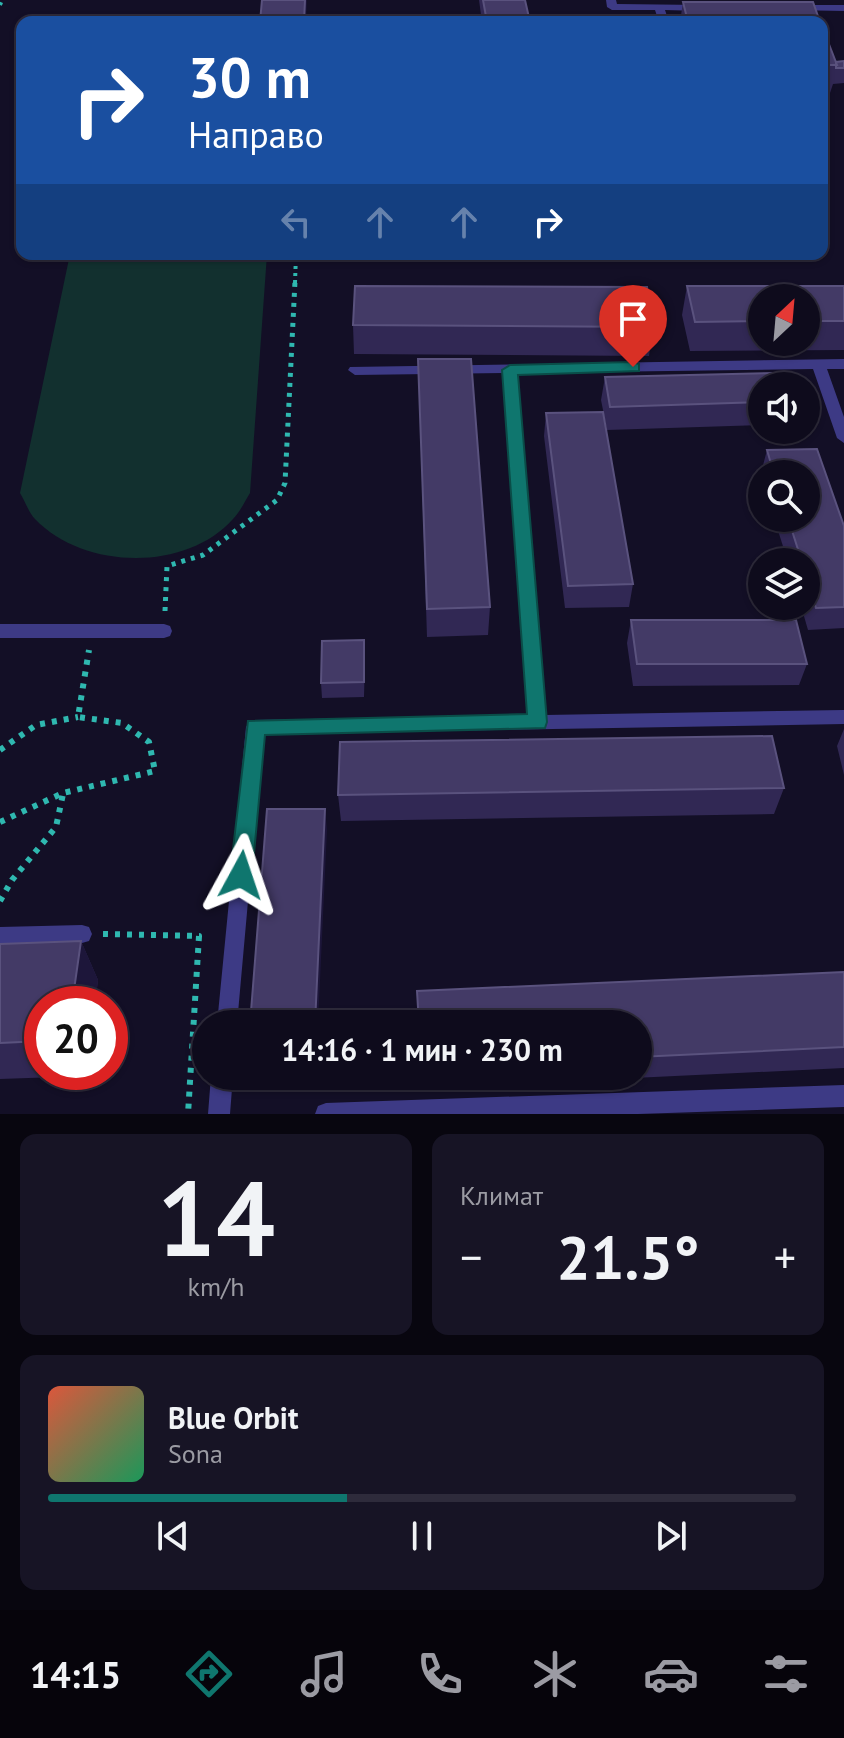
<!DOCTYPE html>
<html lang="ru">
<head>
<meta charset="utf-8">
<style>
	body { margin:0; font-family:"PT Sans",sans-serif; background:#171425; color:#f1f3f6; height:100vh; display:flex; flex-direction:column; font-size:30px; white-space:nowrap }
	* { box-sizing:border-box; margin:0 }
	p { font-size:26px; color:#9b9ba3 }
	.icon { flex:none; width:44px; height:44px; fill:none; stroke:currentColor; stroke-width:2; stroke-linecap:round; stroke-linejoin:round }
	.map { position:relative; height:1114px; overflow:hidden }
	.side { display:flex; flex-direction:column; gap:20px; padding:20px; background:#08060f; flex:1 }
	.side>* { flex:none }
	.hud { position:absolute; left:16px; top:16px; width:812px; height:244px; border-radius:16px; box-shadow:0 2px 6px #0004,0 0 0 2px #2e2b3b; background:#1a4fa0; color:#fff; overflow:hidden }
	.needle { width:52px; rotate:26deg }
	.buttons { position:absolute; left:748px; top:284px; display:grid; gap:16px }
	.buttons a { display:grid; place-items:center; width:72px; height:72px; border-radius:50%; background:#0e0b1c; box-shadow:0 2px 6px #0004,0 0 0 2px #2e2b3b; font-size:40px }
	.speed { position:absolute; left:24px; top:986px; display:flex; gap:16px; font-size:40px; font-weight:700; text-align:center }
	.speed>* { display:grid; place-content:center; width:104px; height:104px; border-radius:50%; background:#0e0b1c; box-shadow:0 2px 6px #0004,0 0 0 2px #2e2b3b; line-height:1 }
	.speed .limit { border:12px solid #d22; background:#fff; color:#111 }
	.pin { position:absolute; display:grid; place-items:center; width:68px; height:68px; color:#fff; margin:-82px -34px; border-radius:50% 50% 50% 0; rotate:-45deg; box-shadow:0 0 8px #0007 }
	.pin .icon { rotate:45deg }
	.me { position:absolute; width:88px; margin:-44px; rotate:5deg; stroke-linejoin:round; filter:drop-shadow(0 0 6px #0008) }
	.turn { display:flex; align-items:center; gap:28px; height:168px; padding:0 40px; font-size:36px }
	.turn .icon { width:104px; height:104px; stroke-width:2.5 }
	.turn b { display:block; font-size:56px; line-height:68px }
	.lanes { display:flex; align-items:center; height:76px; padding:0 40px; background:#0003; justify-content:center; gap:40px; direction:ltr }
	.lanes .off { opacity:.35 }
	.big { font-size:60px; font-weight:700; line-height:1.1 }
	.side .card { flex:1; display:flex; flex-direction:column; justify-content:center; gap:12px; min-width:0; padding:0 28px; border-radius:16px; background:#171425 }
	.side .dial { align-items:center; gap:0 }
	.dial b { font-size:104px; line-height:1 }
	.song { display:flex; align-items:center; gap:24px }
	.cover { width:96px; height:96px; border-radius:12px; background:linear-gradient(135deg,hsl(10 70% 55%),hsl(150 70% 35%)) }
	.played { height:8px; border-radius:4px; background:linear-gradient(90deg,#0f766e 40%,#2e2b3b 40%) }
	.keys { display:flex; justify-content:space-around; direction:ltr }
	.heat { display:flex; justify-content:space-between; align-items:center; font-size:44px; direction:ltr }
	.side .tiles { flex:1; display:grid; gap:20px; grid-template-columns:1fr 1fr }
	.card:last-child { grid-column:span 2 }
	.trip { position:absolute; left:192px; top:1010px; width:460px; height:80px; border-radius:40px; background:#0e0b1c; box-shadow:0 2px 6px #0004,0 0 0 2px #2e2b3b; font-weight:700; line-height:80px; text-align:center }
	.menu { display:flex; height:128px; justify-content:space-around; align-items:center; background:#06040b; color:#9b9ba3 }
	.menu .icon { width:56px; height:56px }
	.menu .active { color:#0f766e }
	.menu b { font-size:36px; color:#f1f3f6 }
	.map>svg:first-child { display:block }
	.green { fill:#12302f }
	.lines { fill:none; stroke-linecap:round; stroke-linejoin:round }
	.path-far2 { stroke:#2fb8b0; stroke-width:4; stroke-dasharray:3 4; stroke-linecap:butt }
	.path-far1 { stroke:#2fb8b0; stroke-width:5; stroke-dasharray:4 6; stroke-linecap:butt }
	.path { stroke:#2fb8b0; stroke-width:6; stroke-dasharray:5 7; stroke-linecap:butt }
	.lane { fill:#3d3a85; fill-rule:evenodd }
	.wall { fill:#312854; fill-rule:evenodd }
	.shaded-wall { fill:#1d163a }
	.building { fill:#433a66; stroke:#5a527e; stroke-width:2 }
	.route { fill:#0f766e; stroke:#0a4d48; stroke-width:2 }
</style>
</head>
<body>
<div class="map">
<svg width="844" height="1114" viewBox="0 0 844 1114">
	<rect width="100%" height="100%" fill="#130f26"/>
	<!-- green -->
	<path class="green" d="M70 254H267L250 493C245 501 240 512 233 519 186 572 84 570 35 519 29 513 25 501 20 493Z"/>
	<g class="lines">
		<!-- path-far2 -->
		<path class="path-far2" d="M0 5 2 0
			M295 283 296 254"/>
		<!-- path-far1 -->
		<path class="path-far1" d="M165 611 167 566 203 555 277 500 285 483 295 281"/>
		<!-- path -->
		<path class="path" d="M0 750 36 725 78 717
			M0 822 63 793 155 771 149 742 122 723 78 717 89 650
			M0 901 12 880 56 827 63 794
			M103 934 199 936 188 1114"/>
		<!-- lane -->
		<path class="lane" d="M606 0H616L617 4 701 5 706 8 701 11 665 10 669 22H659L655 10H612L607 7Z
			M793 5H844V11L789 10V6Z
			M844 359V369H827L844 417V443L837 438 813 369 517 373 545 715 844 710V724L263 734 237 1024H217L246 727 249 722 255 720 528 715 503 373 355 375 348 370 350 367Z
			M0 624H164L170 626 172 631 170 636 164 638H0Z
			M82 925 89 927 92 934 89 941 82 943 0 945V927Z
			M211 1076H233L230 1114H208Z
			M844 1085V1107L638 1114H315L318 1106 326 1103Z"/>
	</g>
	<!-- wall -->
	<path class="wall" d="M479 0H525L530 22H482Z
		M683 2 820 22H680Z
		M822 26 836 62 844 61V83L833 84 830 93H822Z
		M528 254H682L681 257 530 262Z
		M687 286H844V350L690 351 682 315ZM762 298H806V342H762Z
		M353 325 653 327 649 356 354 354Z
		M418 359 490 607 488 635 427 637Z
		M605 377 762 386V425L607 430 601 400Z
		M546 413 633 584 629 607 565 608 544 436Z
		M817 449 844 526V628L808 630 801 606H806V562H788L774 518H806V474H762V477L761 473 767 450Z
		M631 620 807 664 799 685 633 686 627 643Z
		M365 655 364 697 322 698 321 683Z
		M844 729V775L837 746Z
		M784 788 774 814 341 821 338 795Z
		M81 941 98 980 95 1004H42V1072H87L86 1076 0 1079V944Z
		M844 972V1068L421 1088 420 1076H638V1024H418L417 991Z"/>
	<!-- shaded-wall -->
	<path class="shaded-wall" d="M305 0H307L306 22H304Z
		M364 640 365 655 364 697Z
		M325 809 327 830 318 1024H315Z
		M81 941 98 980 95 1004H72Z"/>
	<!-- building -->
	<path class="building" d="M262 0H305L304 22H260Z
		M483 0H525L530 22H487Z
		M683 2H813L820 22H688Z
		M822 26 837 65H822Z
		M844 61V68H836V62Z
		M355 286 647 287 653 327 353 325Z
		M687 286H844V321H806V298H762V321L695 322Z
		M418 359H471L490 607 427 609Z
		M776 373 780 386H762V402L610 407 605 377Z
		M603 412 633 584 568 586 546 413Z
		M817 449 844 526V607L816 608 806 575V562H802L788 518H806V474H774L767 450Z
		M631 620H796L807 664H637Z
		M364 640V682L321 683 322 641Z
		M772 736 784 788 338 795 340 742Z
		M267 809H325L315 1024H250Z
		M81 941 72 1004H42V1041L0 1043V944Z
		M844 972V1047L638 1057V1024H419L417 991Z"/>
	<!-- route -->
	<path class="route" d="M633 362 639 364V371L518 375 547 722 545 728 265 735 252 875 249 882 241 885 233 882 230 875 248 721 527 714 502 370 510 365Z"/>
</svg>
<div class="buttons">
<a><svg class="needle" viewBox="-14 -14 28 28"><path d="M0-13l5 13h-10z" fill="#e53935"/><path d="M0 13l5-13h-10z" fill="#9b9ba3"/></svg></a>
<a><svg class="icon" aria-label="sound" viewBox="0 0 24 24"><path d="M4 9h4l5-4v14l-5-4H4zM17 9q2 3 0 6"/></svg></a>
<a><svg class="icon" aria-label="search" viewBox="0 0 24 24"><circle cx="10" cy="10" r="6"/><path d="M15 15l6 6"/></svg></a>
<a><svg class="icon" aria-label="layers" viewBox="0 0 24 24"><path d="M12 4l9 5-9 5-9-5zM3 14l9 5 9-5"/></svg></a>
</div>
<div class="speed"><div class="limit">20</div></div>
<div class="pin" style="left:633px;top:367px;background:#d93025"><svg class="icon" aria-label="arrive" viewBox="0 0 24 24"><path d="M6 21V4h12l-3 4 3 4H6"/></svg></div>
<svg class="me" style="left:241px;top:875px" viewBox="-20 -20 40 40"><path d="M0-17L14 15 0 8-14 15z" fill="#0f766e" stroke="#fff" stroke-width="4"/></svg>
<div class="trip">14:16 · 1 мин · 230 m</div>
<div class="hud">
<div class="turn"><svg class="icon" aria-label="right" viewBox="0 0 24 24"><path d="M7 20v-9h11M14 6l5 5-5 5"/></svg><div><b>30 m</b>Направо</div></div>
<div class="lanes"><svg class="icon off" aria-label="left" viewBox="0 0 24 24"><path d="M17 20v-9H6M10 6l-5 5 5 5"/></svg><svg class="icon off" aria-label="ahead" viewBox="0 0 24 24"><path d="M12 20V5M6 11l6-6 6 6"/></svg><svg class="icon off" aria-label="ahead" viewBox="0 0 24 24"><path d="M12 20V5M6 11l6-6 6 6"/></svg><svg class="icon" aria-label="right" viewBox="0 0 24 24"><path d="M7 20v-9h11M14 6l5 5-5 5"/></svg></div>
</div>
</div>
<section class="side">
<div class="tiles">
<div class="card dial"><b>14</b><p>km/h</p></div>
<div class="card"><p>Климат</p>
<div class="heat"><a>−</a><b class="big">21.5°</b><a>+</a></div>
</div>
<div class="card">
<div class="song"><i class="cover"></i><div><b>Blue Orbit</b><p>Sona</p></div></div>
<div class="played"></div>
<div class="keys"><svg class="icon" aria-label="previous" viewBox="0 0 24 24"><path d="M18 5L8 12l10 7zM5 5v14"/></svg><svg class="icon" aria-label="pause" viewBox="0 0 24 24"><path d="M8 5v14M16 5v14"/></svg><svg class="icon" aria-label="next" viewBox="0 0 24 24"><path d="M6 5l10 7-10 7zM19 5v14"/></svg></div>
</div>
</div>
</section>
<nav class="menu">
<b>14:15</b>
<svg class="icon active" aria-label="directions" viewBox="0 0 24 24"><path d="M12 3l9 9-9 9-9-9zM9 14v-3h6M13 9l2 2-2 2"/></svg>
<svg class="icon" aria-label="music" viewBox="0 0 24 24"><path d="M9 18V5l10-2v13"/><circle cx="6" cy="18" r="3"/><circle cx="16" cy="16" r="3"/></svg>
<svg class="icon" aria-label="phone" viewBox="0 0 24 24"><path d="M5 4h4l2 5-3 2q2 4 5 5l2-3 5 2v4C11 20 4 13 5 4z"/></svg>
<svg class="icon" aria-label="climate" viewBox="0 0 24 24"><path d="M12 3v18M4 7l16 10M4 17L20 7"/></svg>
<svg class="icon" aria-label="car" viewBox="0 0 24 24"><path d="M5 17H2v-5l4-1 3-4h7l3 4 3 1v5h-3M9 17h6M6 11h13"/><circle cx="7" cy="17" r="2"/><circle cx="17" cy="17" r="2"/></svg>
<svg class="icon" aria-label="filters" viewBox="0 0 24 24"><path d="M4 7h16M4 17h16"/><circle cx="9" cy="7" r="2"/><circle cx="15" cy="17" r="2"/></svg>
</nav>
</body>
</html>
